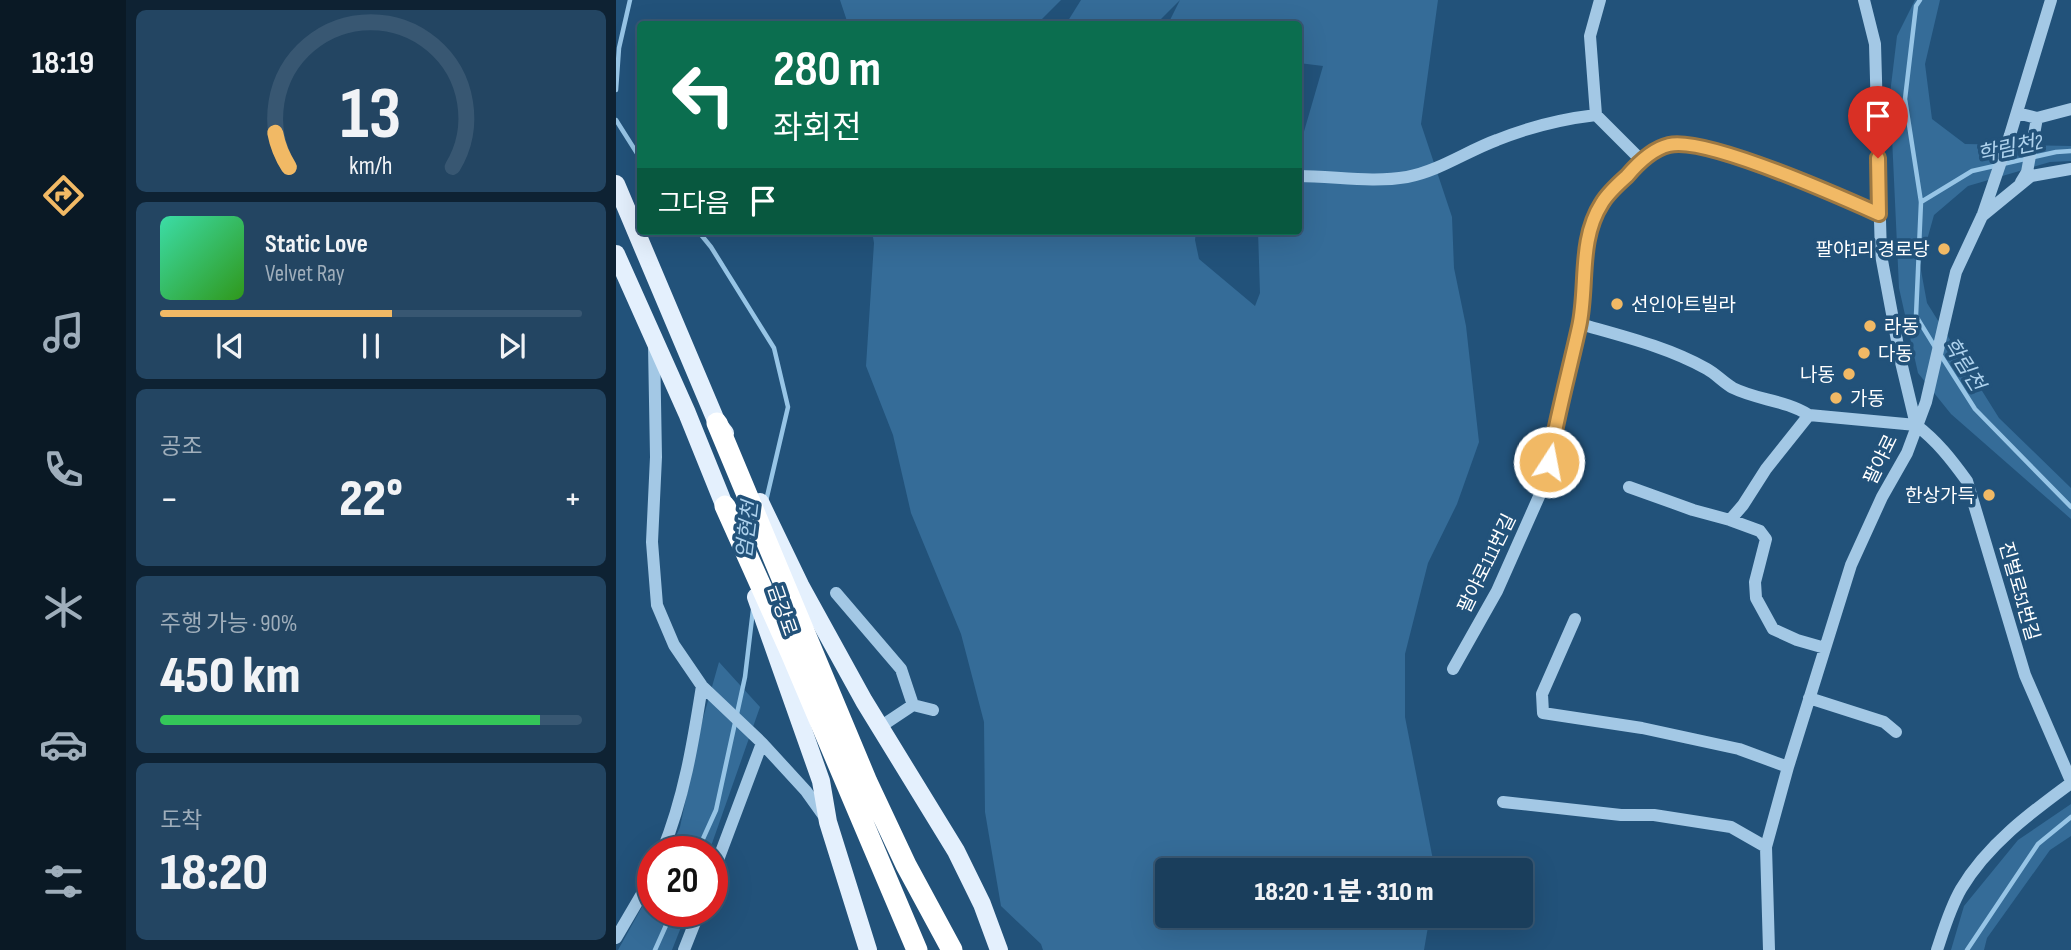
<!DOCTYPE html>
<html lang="ko">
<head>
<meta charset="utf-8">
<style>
	body { margin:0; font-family:"Sofia Sans Condensed","Noto Sans KR",sans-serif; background:#234562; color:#f1f3f6; height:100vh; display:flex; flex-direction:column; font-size:26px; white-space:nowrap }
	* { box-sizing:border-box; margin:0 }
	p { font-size:23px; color:#9faebb }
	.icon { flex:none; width:38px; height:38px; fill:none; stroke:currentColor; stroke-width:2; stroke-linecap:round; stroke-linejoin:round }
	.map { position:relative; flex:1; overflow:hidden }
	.drawer { display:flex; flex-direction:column; gap:10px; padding:10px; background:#0e2233; width:490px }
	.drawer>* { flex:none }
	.hud { position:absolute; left:21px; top:21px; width:665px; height:214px; border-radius:7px; box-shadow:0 7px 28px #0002,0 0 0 2px #385772; background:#0b6e4f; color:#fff; overflow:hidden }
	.speed { position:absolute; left:21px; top:836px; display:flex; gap:14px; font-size:35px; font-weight:700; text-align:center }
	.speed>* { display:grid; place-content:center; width:91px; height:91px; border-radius:50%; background:#1a3e5c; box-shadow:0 7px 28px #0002,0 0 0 2px #385772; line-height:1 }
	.speed .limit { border:10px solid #d22; background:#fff; color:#111 }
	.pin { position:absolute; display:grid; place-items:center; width:60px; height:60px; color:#fff; margin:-72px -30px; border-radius:50% 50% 50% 0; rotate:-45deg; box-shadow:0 0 7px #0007 }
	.pin .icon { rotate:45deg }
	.me { position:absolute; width:77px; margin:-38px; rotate:11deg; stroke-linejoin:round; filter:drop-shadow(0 0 5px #0008) }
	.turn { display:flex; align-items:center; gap:24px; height:147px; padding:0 21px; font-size:32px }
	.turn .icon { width:91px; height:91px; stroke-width:2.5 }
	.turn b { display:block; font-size:49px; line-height:60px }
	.then { display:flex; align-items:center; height:66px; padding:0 21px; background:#0003; gap:14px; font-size:26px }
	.big { font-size:52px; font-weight:800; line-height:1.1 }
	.drawer .card { flex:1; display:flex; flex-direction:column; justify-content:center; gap:10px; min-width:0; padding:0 24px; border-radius:10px; background:#234562 }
	.drawer .dial { align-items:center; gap:0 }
	.dial svg { height:182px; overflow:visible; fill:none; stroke:#385772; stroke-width:7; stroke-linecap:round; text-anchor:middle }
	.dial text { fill:#f1f3f6; stroke:none }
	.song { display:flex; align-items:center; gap:21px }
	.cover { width:84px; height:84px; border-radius:10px; background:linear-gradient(135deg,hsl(160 70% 55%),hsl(110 70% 35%)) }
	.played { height:7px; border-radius:4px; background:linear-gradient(90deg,#f1b965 55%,#385772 55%) }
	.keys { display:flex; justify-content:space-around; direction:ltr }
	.heat { display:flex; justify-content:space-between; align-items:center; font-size:38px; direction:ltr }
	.charge { height:10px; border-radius:5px; background:linear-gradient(90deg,#34c759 90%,#385772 0) }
	.trip { position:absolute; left:539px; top:858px; width:378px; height:70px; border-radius:7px; background:#1a3e5c; box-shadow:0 7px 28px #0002,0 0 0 2px #385772; font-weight:800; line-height:70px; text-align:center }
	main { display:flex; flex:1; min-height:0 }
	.menu { display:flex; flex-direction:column; width:126px; justify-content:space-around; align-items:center; background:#0a1925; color:#9faebb }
	.menu .icon { width:49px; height:49px }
	.menu .active { color:#f1b965 }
	.menu b { font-size:32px; color:#f1f3f6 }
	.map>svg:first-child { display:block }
	.green { fill:#356c98 }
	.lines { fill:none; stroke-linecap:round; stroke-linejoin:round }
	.stream { stroke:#97c5e6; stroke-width:4.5 }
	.minor { stroke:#a3c8e5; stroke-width:12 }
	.major { stroke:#e4f0fd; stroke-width:18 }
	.highway { stroke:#fff; stroke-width:21 }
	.route-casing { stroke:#9d7842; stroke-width:18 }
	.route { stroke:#f1b965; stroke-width:12 }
	.poi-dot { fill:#f1b965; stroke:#22527a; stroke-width:2.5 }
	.labels { text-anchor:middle; stroke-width:7; stroke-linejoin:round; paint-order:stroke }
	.poi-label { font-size:19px; fill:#fff; stroke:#22527a; text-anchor:start }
	.street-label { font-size:19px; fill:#fff; stroke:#22527a }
	.water-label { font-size:21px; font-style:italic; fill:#aed2ed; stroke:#22527a }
</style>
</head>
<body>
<main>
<nav class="menu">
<b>18:19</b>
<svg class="icon active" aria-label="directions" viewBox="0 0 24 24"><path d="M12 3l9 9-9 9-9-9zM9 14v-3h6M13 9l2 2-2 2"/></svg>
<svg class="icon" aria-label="music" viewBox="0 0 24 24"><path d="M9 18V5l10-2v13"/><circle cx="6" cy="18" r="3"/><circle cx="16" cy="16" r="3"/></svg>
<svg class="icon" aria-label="phone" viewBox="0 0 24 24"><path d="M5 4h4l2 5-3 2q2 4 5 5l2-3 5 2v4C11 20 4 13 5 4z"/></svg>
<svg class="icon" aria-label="climate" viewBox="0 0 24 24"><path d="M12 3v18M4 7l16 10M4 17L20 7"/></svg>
<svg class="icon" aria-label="car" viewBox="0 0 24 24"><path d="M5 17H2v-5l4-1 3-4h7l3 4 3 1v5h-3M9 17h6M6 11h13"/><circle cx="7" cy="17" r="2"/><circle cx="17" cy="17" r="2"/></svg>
<svg class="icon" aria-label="filters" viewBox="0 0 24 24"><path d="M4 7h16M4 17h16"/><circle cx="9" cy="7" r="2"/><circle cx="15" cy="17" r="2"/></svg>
</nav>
<section class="drawer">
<div class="card dial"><svg viewBox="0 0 100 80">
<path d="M14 69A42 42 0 1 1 86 69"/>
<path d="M14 69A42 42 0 0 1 8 54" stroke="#f1b965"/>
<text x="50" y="56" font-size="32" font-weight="700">13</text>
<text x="50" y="72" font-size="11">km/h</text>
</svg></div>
<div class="card">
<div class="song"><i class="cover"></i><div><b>Static Love</b><p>Velvet Ray</p></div></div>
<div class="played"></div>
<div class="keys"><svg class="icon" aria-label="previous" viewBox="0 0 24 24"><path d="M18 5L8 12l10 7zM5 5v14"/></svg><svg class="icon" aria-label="pause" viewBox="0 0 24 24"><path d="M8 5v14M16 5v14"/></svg><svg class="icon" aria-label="next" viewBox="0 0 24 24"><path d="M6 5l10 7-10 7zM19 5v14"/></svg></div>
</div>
<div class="card"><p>공조</p>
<div class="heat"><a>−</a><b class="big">22°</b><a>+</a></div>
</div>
<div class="card"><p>주행 가능 · 90%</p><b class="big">450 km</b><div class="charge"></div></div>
<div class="card"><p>도착</p><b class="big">18:20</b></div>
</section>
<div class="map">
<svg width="1455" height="950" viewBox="0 0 1455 950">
	<rect width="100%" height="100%" fill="#22527a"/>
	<!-- green -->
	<path class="green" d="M224 0H445L421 24H232Z
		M465 0H564L540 24H450Z
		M564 0H822L805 124 836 217 838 268 850 326 863 442 841 504 812 563 789 654V717L817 860V870H551V915H814L808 950H427L425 944 385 906 369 812 368 722 345 634 295 513 277 435 250 366 258 243 256 231H580L579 240 583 259 639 306 644 293 642 231H682L687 135 707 66 683 63 682 24H552Z
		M1299 0H1324L1309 64 1316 119 1349 144 1455 146V161L1434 162 1352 186 1318 215 1304 265 1311 303 1383 418 1455 488V519L1335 414 1302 373 1283 288 1274 94 1281 36Z
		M103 662 144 707 93 852H53L64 827 86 722Z
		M1455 804V836L1434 850 1371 938 1368 950H1335L1348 906 1402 840Z
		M37 887V912H71L56 950H2Z"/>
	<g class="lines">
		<!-- stream -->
		<path class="stream" d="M1304 0 1300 6 1289 99 1305 202 1300 316 1319 347
			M0 90 3 48 14 0
			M0 120 24 158
			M1305 202 1356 171 1440 152 1455 151
			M82 231 95 247 158 348 172 407 150 501
			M1324 354 1359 409 1455 507
			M81 852 100 810 129 677 137 610
			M39 950 56 912
			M1351 950 1422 844 1455 817"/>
		<!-- minor -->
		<path class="minor" d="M984 0 974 36 980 115 1025 160
			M1248 0 1259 44 1265 255 1285 362 1300 425
			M1401 113 1421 118 1455 109
			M682 176C719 176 755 183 791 177 823 171 851 151 881 140 913 127 946 119 980 115
			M1405 182 1411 172 1421 118
			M1366 216 1415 176 1455 169
			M964 324C1006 336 1052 347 1091 369 1100 374 1108 383 1117 388 1141 400 1169 400 1193 415L1300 425
			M38 345 40 457 36 542 41 605 58 645 86 686 146 743 190 791 210 819
			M1300 425C1321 441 1335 459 1351 481L1409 675 1455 781
			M1013 487 1077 510 1114 520 1127 505 1150 469 1193 415
			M1114 520 1144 531 1150 539 1139 582 1140 598 1157 629 1181 640 1209 648
			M220 593 285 669 297 705 264 727
			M959 619 926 694 927 713 1026 728 1123 749 1172 767
			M837 669 881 591 929 483 949 379 964 324 967 270 977 219 987 201 1025 160 1053 145 1079 146 1159 170 1263 214
			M1193 698 1268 722 1280 732
			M297 705 317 710
			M887 802 1005 815H1038L1115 827 1150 847
			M46 852C68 798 77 743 86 686
			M96 876 146 743
			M0 938 37 875
			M68 950 83 912
			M1153 950 1150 847 1172 767 1235 565 1266 497 1291 453 1310 402 1340 272 1367 214 1394 135 1435 0
			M1321 950C1328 929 1334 908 1345 889 1371 845 1414 813 1455 783"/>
		<!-- major -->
		<path class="major" d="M0 184 101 423 109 433
			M0 254 71 413 113 517
			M144 502 184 585 248 701 340 851 366 904 383 950
			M140 597 205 781 212 822 252 950"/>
		<!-- highway -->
		<path class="highway" d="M101 423 251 782 290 865 336 950
			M109 506 175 653 301 950"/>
	</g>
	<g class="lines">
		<!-- route casing -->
		<g class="route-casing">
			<path id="route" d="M933 462C941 416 953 372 963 327 972 287 962 240 986 203 992 193 1002 184 1011 176 1022 163 1036 149 1053 145 1089 136 1225 197 1263 214L1262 158"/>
		</g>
		<!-- route -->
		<use href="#route" class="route"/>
	</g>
	<!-- markers -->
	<g class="poi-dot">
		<circle cx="1328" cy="249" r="7"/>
		<circle cx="1001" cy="304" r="7"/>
		<circle cx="1254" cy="326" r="7"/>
		<circle cx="1248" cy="353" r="7"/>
		<circle cx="1233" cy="374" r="7"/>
		<circle cx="1220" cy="398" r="7"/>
		<circle cx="1373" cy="495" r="7"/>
	</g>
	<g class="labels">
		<!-- poi labels -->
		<g class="poi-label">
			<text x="1314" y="256" text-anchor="end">팔야1리 경로당</text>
			<text x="1015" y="311">선인아트빌라</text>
			<text x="1268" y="333">라동</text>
			<text x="1262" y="360">다동</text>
			<text x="1219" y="381" text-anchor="end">나동</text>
			<text x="1234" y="405">가동</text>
			<text x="1359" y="502" text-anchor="end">한상가득</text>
		</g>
		<!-- street labels -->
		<g class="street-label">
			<text transform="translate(1264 459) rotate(-64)" y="7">팔야로</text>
			<text transform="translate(870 563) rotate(-64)" y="7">팔야로111번길</text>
			<text transform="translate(1404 591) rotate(74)" y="7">진벌로51번길</text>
			<text transform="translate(167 610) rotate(71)" y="7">금강로</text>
		</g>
		<!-- water labels -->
		<g class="water-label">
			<text transform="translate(1394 148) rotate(-12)" y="7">학림천2</text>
			<text transform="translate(1348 364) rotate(58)" y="7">학림천</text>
			<text transform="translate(131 530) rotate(-83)" y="7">엄현천</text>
		</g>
	</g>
</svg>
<div class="speed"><div class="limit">20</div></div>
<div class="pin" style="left:1262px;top:158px;background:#d93025"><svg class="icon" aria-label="arrive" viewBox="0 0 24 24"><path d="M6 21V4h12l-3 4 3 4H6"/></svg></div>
<svg class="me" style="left:933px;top:462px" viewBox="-20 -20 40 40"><circle r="17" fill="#f1b965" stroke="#fff" stroke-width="3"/><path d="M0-11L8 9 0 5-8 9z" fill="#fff"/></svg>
<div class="trip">18:20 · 1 분 · 310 m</div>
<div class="hud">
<div class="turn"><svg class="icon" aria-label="left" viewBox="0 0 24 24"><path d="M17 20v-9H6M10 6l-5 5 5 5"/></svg><div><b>280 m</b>좌회전</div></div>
<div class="then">그다음<svg class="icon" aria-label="arrive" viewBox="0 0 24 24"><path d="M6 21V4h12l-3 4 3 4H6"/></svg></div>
</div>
</div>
</main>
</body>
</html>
